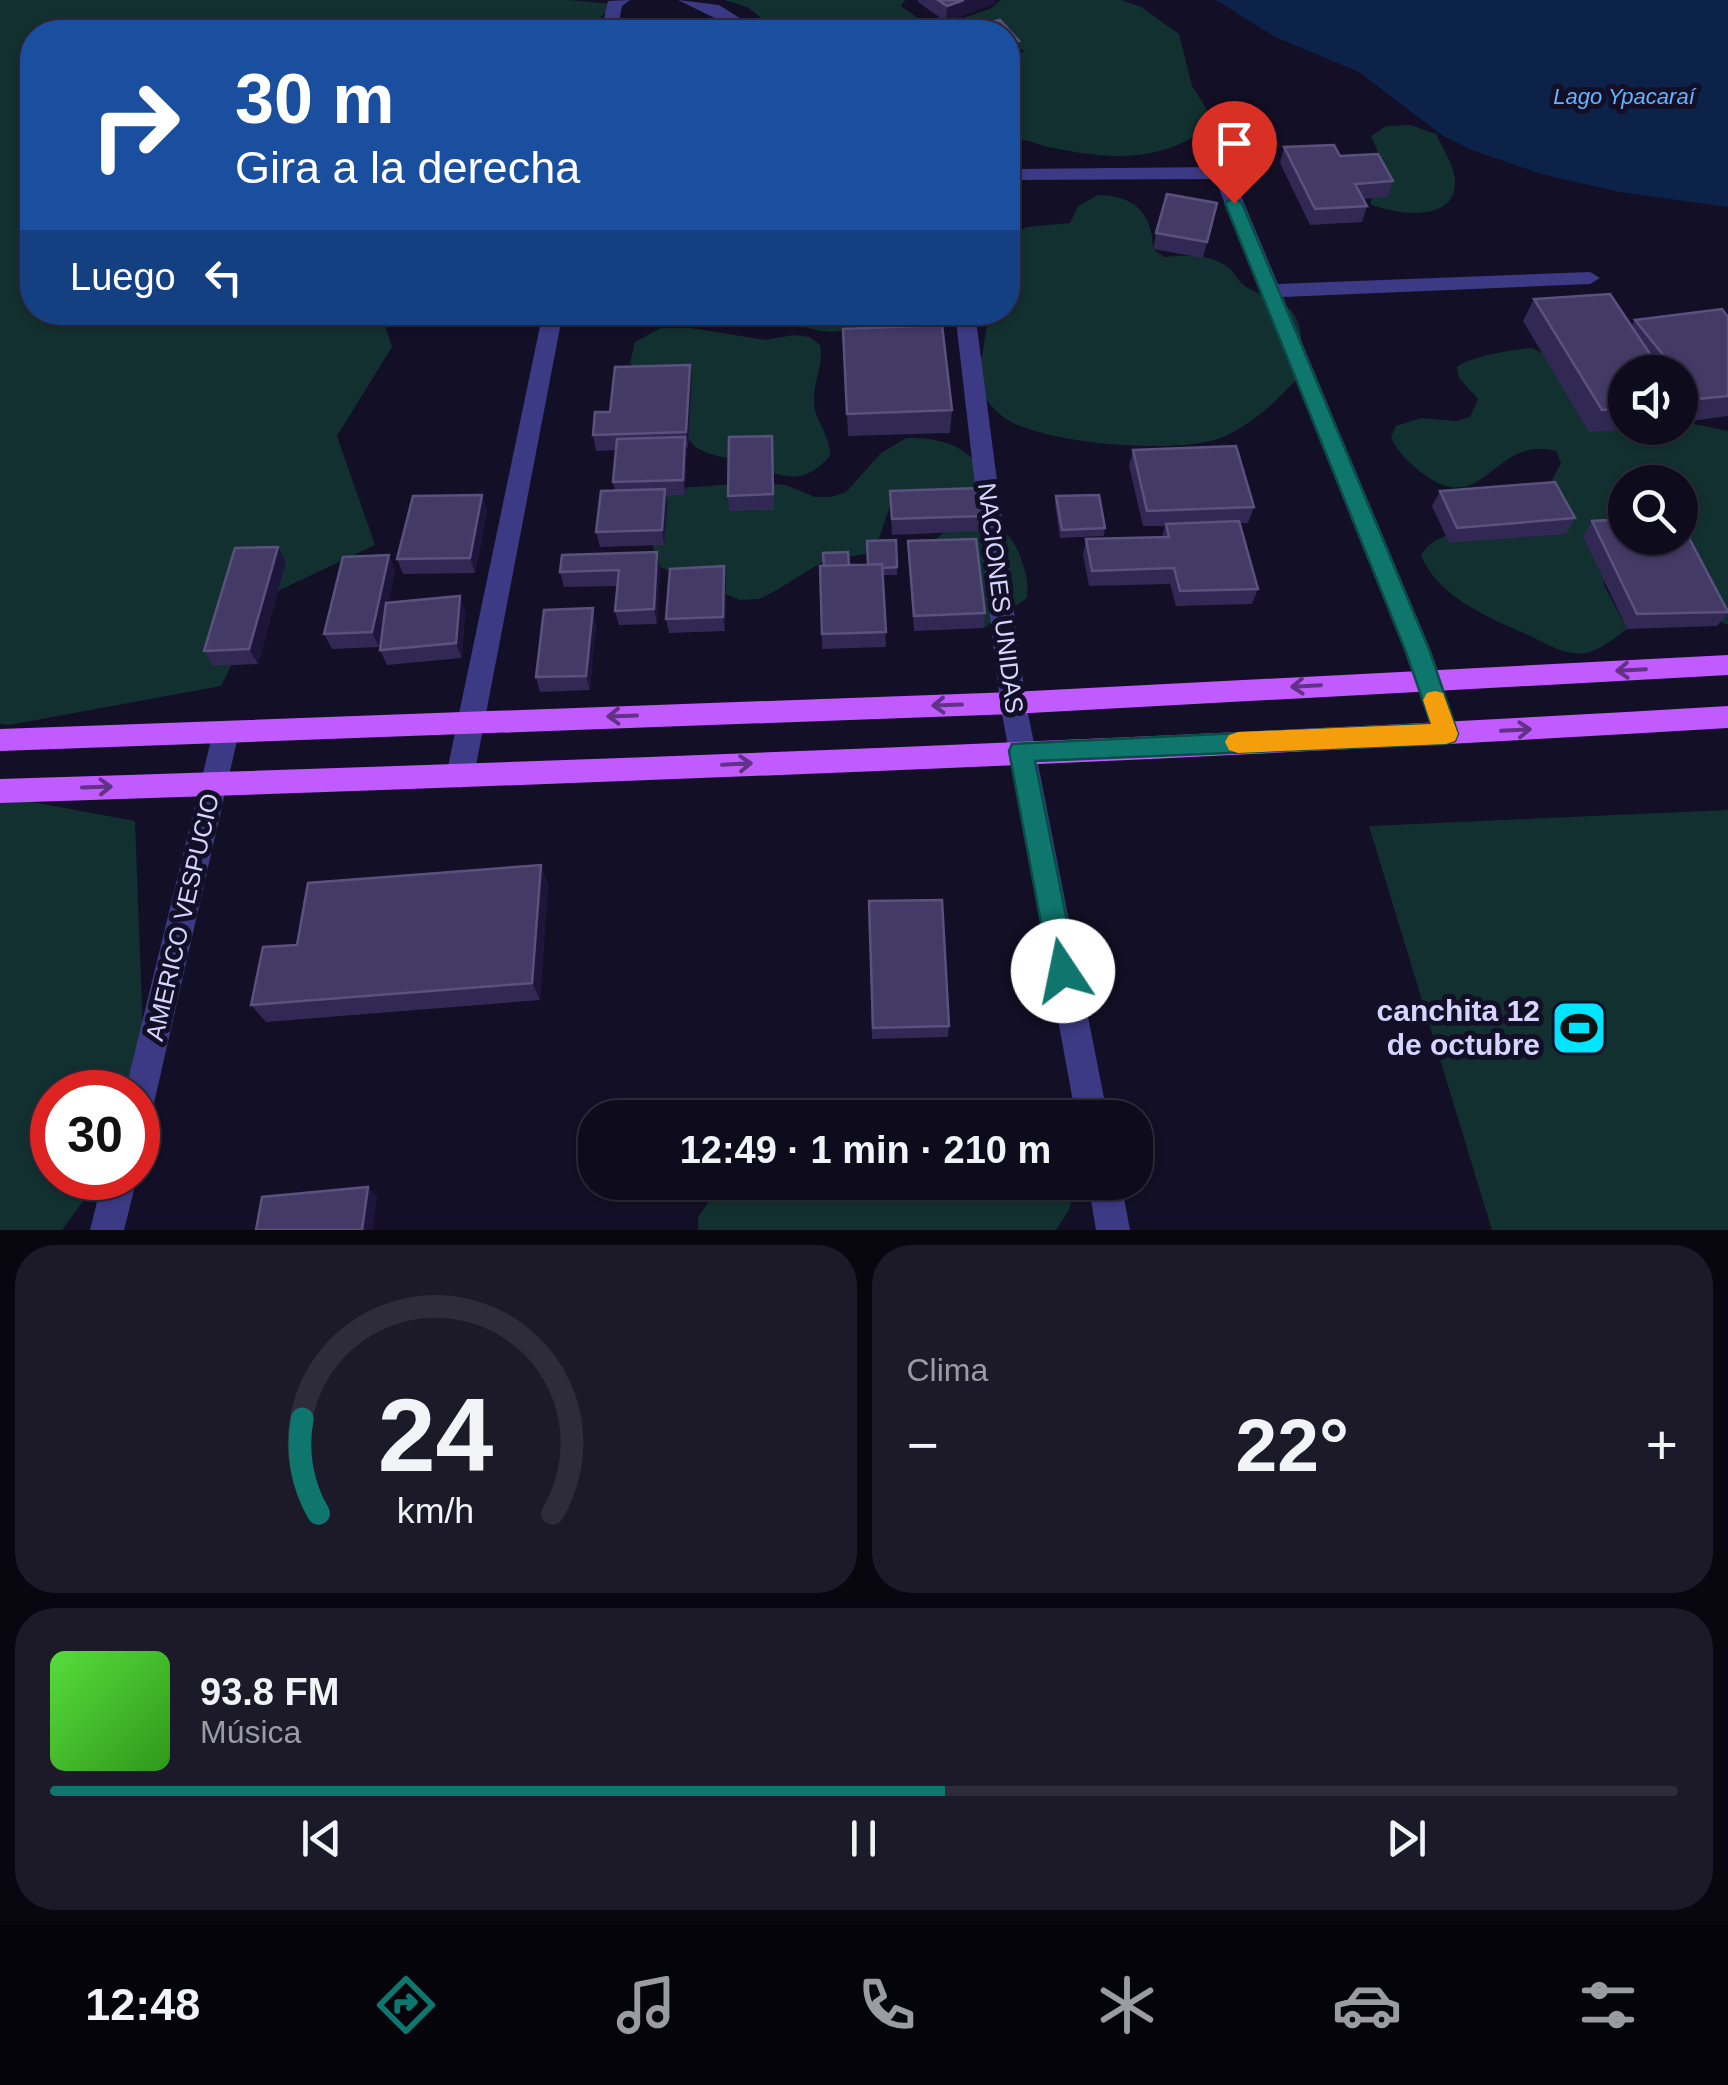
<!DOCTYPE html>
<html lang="es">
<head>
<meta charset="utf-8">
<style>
	body { margin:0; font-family:Arial,sans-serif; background:#1c1929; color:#f1f3f6; height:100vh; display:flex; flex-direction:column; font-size:38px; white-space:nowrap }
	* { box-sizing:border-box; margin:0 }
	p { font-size:32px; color:#9b9ba3 }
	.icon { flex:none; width:55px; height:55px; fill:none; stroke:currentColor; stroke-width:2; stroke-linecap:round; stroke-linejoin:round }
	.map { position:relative; height:1230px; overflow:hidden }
	.sheet { display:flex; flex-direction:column; gap:15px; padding:15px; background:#08060f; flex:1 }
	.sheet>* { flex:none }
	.top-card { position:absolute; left:20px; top:20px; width:1000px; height:305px; border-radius:40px; box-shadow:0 2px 8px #0004,0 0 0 2px #2e2b3b; background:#1a4fa0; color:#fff; overflow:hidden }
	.fabs { position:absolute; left:1608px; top:355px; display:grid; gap:20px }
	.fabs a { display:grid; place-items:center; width:90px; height:90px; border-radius:50%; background:#0e0b1c; box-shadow:0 2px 8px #0004,0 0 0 2px #2e2b3b; font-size:50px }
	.speed { position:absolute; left:30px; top:1070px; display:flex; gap:20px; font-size:50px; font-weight:700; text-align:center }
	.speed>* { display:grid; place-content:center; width:130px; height:130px; border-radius:50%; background:#0e0b1c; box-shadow:0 2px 8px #0004,0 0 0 2px #2e2b3b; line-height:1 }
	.speed .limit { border:15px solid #d22; background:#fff; color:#111 }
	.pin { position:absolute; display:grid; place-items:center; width:85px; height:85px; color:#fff; margin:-102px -42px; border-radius:50% 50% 50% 0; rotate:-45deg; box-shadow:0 0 10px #0007 }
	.pin .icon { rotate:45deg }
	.me { position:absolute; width:110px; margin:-55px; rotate:349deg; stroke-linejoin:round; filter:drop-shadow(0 0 8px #0008) }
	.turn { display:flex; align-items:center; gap:35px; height:210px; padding:0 50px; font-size:45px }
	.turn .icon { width:130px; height:130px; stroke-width:2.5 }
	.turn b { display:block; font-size:70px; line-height:85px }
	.then { display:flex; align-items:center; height:95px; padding:0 50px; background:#0003; gap:20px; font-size:38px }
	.big { font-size:75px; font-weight:700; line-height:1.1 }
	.sheet .card { flex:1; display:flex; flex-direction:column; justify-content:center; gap:15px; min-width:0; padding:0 35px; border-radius:40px; background:#1c1929 }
	.sheet .dial { align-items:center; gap:0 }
	.dial svg { height:260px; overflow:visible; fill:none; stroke:#2e2b3b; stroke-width:7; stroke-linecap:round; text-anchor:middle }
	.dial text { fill:#f1f3f6; stroke:none }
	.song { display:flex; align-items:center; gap:30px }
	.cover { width:120px; height:120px; border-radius:15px; background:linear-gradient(135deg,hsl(110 70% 55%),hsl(110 70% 35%)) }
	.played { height:10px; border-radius:5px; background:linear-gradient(90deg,#0f766e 55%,#2e2b3b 55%) }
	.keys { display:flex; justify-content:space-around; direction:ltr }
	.heat { display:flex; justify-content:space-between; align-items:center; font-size:55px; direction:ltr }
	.sheet .tiles { flex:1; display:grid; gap:15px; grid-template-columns:1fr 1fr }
	.card:last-child { grid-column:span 2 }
	.trip { position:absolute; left:578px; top:1100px; width:575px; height:100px; border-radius:40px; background:#0e0b1c; box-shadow:0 2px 8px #0004,0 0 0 2px #2e2b3b; font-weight:700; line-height:100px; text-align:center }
	.tab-bar { display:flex; height:160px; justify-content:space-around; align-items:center; background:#06040b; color:#9b9ba3 }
	.tab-bar .icon { width:70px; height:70px }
	.tab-bar .current { color:#0f766e }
	.tab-bar b { font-size:45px; color:#f1f3f6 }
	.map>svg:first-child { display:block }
	.green { fill:#12302f }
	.water { fill:#0c2248 }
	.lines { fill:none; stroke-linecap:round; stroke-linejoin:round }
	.minor { fill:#3d3a85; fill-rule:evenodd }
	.major { fill:#c25bff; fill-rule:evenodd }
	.wall { fill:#312854 }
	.shaded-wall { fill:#1d163a }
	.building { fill:#433a66; stroke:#5a527e; stroke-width:2.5 }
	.oneway { stroke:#623188 }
	.route { fill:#0f766e; stroke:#0a4d48; stroke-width:2.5 }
	.slow { fill:#f59e0b }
	.labels { text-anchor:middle; stroke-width:10; stroke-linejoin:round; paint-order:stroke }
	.far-water-label { font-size:22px; font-style:italic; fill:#62b6ff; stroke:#130f26 }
	.street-label { font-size:25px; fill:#d9d4ff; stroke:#130f26 }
	.near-poi-label { font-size:30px; font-weight:bold; fill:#d9d4ff; stroke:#130f26; text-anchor:end }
</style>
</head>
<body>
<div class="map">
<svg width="1728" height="1230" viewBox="0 0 1728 1230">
	<rect width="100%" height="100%" fill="#130f26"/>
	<!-- green -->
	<path class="green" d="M0 0H569L614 4 586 32H32V312L381 313 392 347 337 436 375 545 267 596 221 686 9 725 0 724Z
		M725 0H905L901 6 922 21 921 32H777L749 8Z
		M1001 0H1122L1141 7 1179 34 1192 86 1212 117C1206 129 1196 136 1184 142 1143 162 1097 157 1053 148 1038 145 1024 138 1008 138V64L1024 51 1008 40V32H956L951 28V22L990 9Z
		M1411 125 1436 134C1442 148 1454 164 1455 180 1457 225 1394 214 1370 204L1384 167 1371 136 1386 126Z
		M1098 195C1133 195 1153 213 1153 249L1164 257C1184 255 1216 253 1232 271 1238 278 1239 283 1248 288 1263 297 1286 300 1295 316 1306 336 1299 359 1297 379 1277 401 1252 424 1225 436 1183 456 1045 444 1006 419 990 408 982 393 973 377L982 356 989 313 1008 312V238L1027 227 1070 223 1078 206Z
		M771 313H874C839 344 811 331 771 313Z
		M661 328H691L765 340 794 335 810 337 820 345C824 366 813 381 814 402 814 421 830 432 830 456 798 492 778 472 741 461 725 457 710 456 695 447L630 363 635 342Z
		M1532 348 1547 355 1625 428H1680V421L1728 431V625L1716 620 1680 538V482H1625V538L1603 571 1604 585 1627 629C1614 638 1601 650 1586 653 1565 657 1544 642 1526 634 1487 617 1438 597 1421 555 1453 506 1523 562 1567 521L1551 482 1561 463 1556 451C1493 434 1484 521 1422 473 1408 462 1398 453 1391 437L1396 426 1421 418 1456 421 1470 417 1478 399 1459 378 1457 367C1468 357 1515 349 1532 348Z
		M906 438C934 437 962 443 979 466L976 498 890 506 879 538 865 554 824 561 775 591 759 599 740 600 660 567 648 532 650 505 679 488 752 483 786 485 815 497H831L846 492 881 453Z
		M950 527C985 528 1008 519 1021 559 1026 573 1029 582 1027 598L984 628C961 605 944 569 937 538Z
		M0 796 135 821 146 1113 138 1124V1092H52V1178H100L62 1230H0Z
		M1728 810V1230H1492L1369 826Z
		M723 1182H1076V1183L1069 1210 1056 1230H698V1217Z"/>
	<!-- water -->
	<path class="water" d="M1216 0H1728V207L1620 192 1541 174 1472 150 1443 136 1359 72 1275 37Z"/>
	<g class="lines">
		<!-- minor -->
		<path class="minor" d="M630 0 622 6 617 32H601L608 1Z
			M678 0 719 5 762 32H743Z
			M1268 128 1277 133 1274 137 1232 174 1278 284 1590 272 1600 278 1590 284 1283 297 1431 651 1459 734 1455 742 1446 745 1437 742 1433 734 1405 651 1215 179 1008 180V169L1217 167Z
			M543 312H563L474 776 470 784 460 788 450 784 446 776Z
			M955 312H975L1026 703 1108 1118H1076L1000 703Z
			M226 721 235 724 239 732 154 1103 149 1114 138 1119V1092H125L213 732 217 724Z
			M103 1178H137L124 1230H90Z
			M1088 1182H1121L1130 1230H1096Z"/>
		<!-- major -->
		<path class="major" d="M1728 655V675L1013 714 0 751V729L1013 692Z
			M1728 706V728C1153 763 576 784 0 803V779C576 761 1153 740 1728 706Z"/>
	</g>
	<!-- wall -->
	<path class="wall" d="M918 0H995V3L946 22 918 2Z
		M1284 147 1340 156 1393 181 1388 197 1363 199 1367 206 1362 222 1310 225 1280 163Z
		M1217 203 1203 258 1153 249 1156 233Z
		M1534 299 1631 326 1635 320 1728 317V416L1683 422 1680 418V372H1625V428H1660L1589 432 1523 321Z
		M369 312H438V314L371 318Z
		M843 329 952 410 950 433 848 436Z
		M692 380 688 447 686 448 685 495 666 496 668 504 664 545 600 547 596 532 615 490 613 482 616 450 596 451 593 435 610 412Z
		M1133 450 1254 507 1248 523H1239L1258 589 1252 604 1176 606 1170 584 1089 586 1083 555 1086 539 1162 537 1165 526H1143L1129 466Z
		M774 451V510L729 511 728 496Z
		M890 491 983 516 982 531 892 535Z
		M1440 491 1575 518 1566 534 1449 543 1432 506Z
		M1056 496 1105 528 1104 536 1060 538 1055 504Z
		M487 510 475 573 403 574 397 559Z
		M1592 521 1728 610V613L1717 626 1627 629 1583 536Z
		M908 541 985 613 984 628 914 631 908 556Z
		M278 547 286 562 258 664 213 666 204 651Z
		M657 552 660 567 657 624 619 625 615 611 618 586 564 587 560 572Z
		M389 555 395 570 388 603 465 611 462 658 387 665 380 650 383 629 379 647 332 649 324 634Z
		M849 565 897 567V575H883L886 647 822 649 820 566Z
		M724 566 726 582 725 631 669 633 666 619Z
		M596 623 590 690 540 692 536 677Z
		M548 884 540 1000 266 1022 251 1005 297 945Z
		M869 901 949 1026 948 1037 872 1039Z"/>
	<!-- shaded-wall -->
	<path class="shaded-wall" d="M964 0H995V3L946 22 947 6Z
		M1019 41 1018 56 1008 59V44Z
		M690 365 692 380 688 447 686 432Z
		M685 437 687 452 685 495 683 480Z
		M665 489 668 504 664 545 662 530Z
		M482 495 487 510 475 573 470 558Z
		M278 547 286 562 258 664 249 649Z
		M657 552 660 567 657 624 654 609Z
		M389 555 395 570 379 647 372 632Z
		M724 566 726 582 725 631 723 617Z
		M460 596 465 611 462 658 456 643Z
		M593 608 596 623 590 690 586 676Z
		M541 865 548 884 540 1000 532 983Z
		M368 1187 377 1196 373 1230H362Z"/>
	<!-- building -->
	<path class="building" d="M938 0H964L947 6Z
		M1000 20 1019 41 1008 44V32H948Z
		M1334 145 1340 156 1378 154 1393 181 1355 184 1367 206 1315 209 1284 147Z
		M1167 194 1217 203 1207 242 1156 233Z
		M1610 294 1662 372H1625V408L1602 410 1534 299Z
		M1722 309 1728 317V396L1698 399 1680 377V372H1677L1635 320Z
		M942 325 952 410 847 414 843 329Z
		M690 365 686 432 593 435 595 412H610L615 367Z
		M772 436 773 494 728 496 729 437Z
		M685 437 683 480 613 482 617 439Z
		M1236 446 1254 507 1147 511 1133 450Z
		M1555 482 1575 518 1457 528 1440 491Z
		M980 488 983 516 892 519 890 491Z
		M665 489 662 530 596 532 601 491Z
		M482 495 470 558 397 559 413 496Z
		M1099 495 1105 528 1062 530 1056 496Z
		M1625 519V538H1680V521L1728 612 1637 614 1592 521Z
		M1239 521 1258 589 1180 591 1174 568 1092 571 1086 539 1169 537 1166 524Z
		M976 539 985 613 914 616 908 541Z
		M896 540 897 567 882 568V564L868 565 867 541Z
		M278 547 249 649 204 651 235 548Z
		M657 552 654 609 615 611 619 570 560 572 562 555Z
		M848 552 849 565 824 566 823 553Z
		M389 555 372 632 324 634 343 557Z
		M882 564 886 632 822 634 820 566Z
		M724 566 723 617 666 619 670 569Z
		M460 596 456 643 380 650 386 603Z
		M593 608 586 676 536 677 544 610Z
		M541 865 532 983 251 1005 263 947 297 945 308 883Z
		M942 900 949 1026 873 1028 869 901Z
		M368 1187 362 1230H256L262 1197Z"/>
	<!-- one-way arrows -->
	<defs><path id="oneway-shaft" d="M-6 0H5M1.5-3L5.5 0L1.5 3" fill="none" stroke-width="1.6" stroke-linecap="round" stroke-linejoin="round" transform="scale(2.5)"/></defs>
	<g class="oneway">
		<use href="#oneway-shaft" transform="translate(1631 670) rotate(177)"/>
		<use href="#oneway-shaft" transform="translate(1306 686) rotate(177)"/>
		<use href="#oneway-shaft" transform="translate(947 705) rotate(178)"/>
		<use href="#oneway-shaft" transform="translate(622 716) rotate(178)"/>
		<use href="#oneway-shaft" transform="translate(1516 730) rotate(-3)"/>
		<use href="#oneway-shaft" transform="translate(737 764) rotate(-3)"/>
		<use href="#oneway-shaft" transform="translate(97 787) rotate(-2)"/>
	</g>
	<!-- route -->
	<path class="route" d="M1234 198 1242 203 1430 652 1458 734 1455 741 1446 744 1035 761 1077 971 1073 980 1063 984 1054 980 1050 971 1009 751 1012 744 1431 724 1406 652 1225 203Z"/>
	<!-- slow -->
	<path class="slow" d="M1435 691 1443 693 1458 734 1455 741 1446 744 1238 753 1229 750 1225 742 1229 735 1238 732 1431 724 1423 700 1427 693Z"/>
	<!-- icons -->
	<defs>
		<g id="stadium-square" transform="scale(2.875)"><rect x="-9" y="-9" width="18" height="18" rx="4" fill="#00e5ff" stroke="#130f26"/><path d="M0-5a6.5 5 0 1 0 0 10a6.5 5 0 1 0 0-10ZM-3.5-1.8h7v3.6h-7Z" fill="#111"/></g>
	</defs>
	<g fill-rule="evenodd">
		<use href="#stadium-square" x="1579" y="1028"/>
	</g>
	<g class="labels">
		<!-- far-water labels -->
		<g class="far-water-label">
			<text x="1624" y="104">Lago Ypacaraí</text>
		</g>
		<!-- street labels -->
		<g class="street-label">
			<text transform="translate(1001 598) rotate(83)" y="9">NACIONES UNIDAS</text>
			<text transform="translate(182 917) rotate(-77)" y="9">AMERICO VESPUCIO</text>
		</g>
		<!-- near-poi labels -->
		<g class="near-poi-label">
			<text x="1540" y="1021">canchita 12<tspan x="1540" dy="34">de octubre</tspan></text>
		</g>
	</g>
</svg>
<div class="fabs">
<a><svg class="icon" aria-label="sound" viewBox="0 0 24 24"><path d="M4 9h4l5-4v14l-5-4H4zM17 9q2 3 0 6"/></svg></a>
<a><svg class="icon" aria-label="search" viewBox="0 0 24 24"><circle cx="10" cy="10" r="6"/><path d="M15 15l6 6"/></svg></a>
</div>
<div class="speed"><div class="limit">30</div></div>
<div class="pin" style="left:1234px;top:203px;background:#d93025"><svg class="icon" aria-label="arrive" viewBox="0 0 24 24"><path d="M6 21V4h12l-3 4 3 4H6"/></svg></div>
<svg class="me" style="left:1063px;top:971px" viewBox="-20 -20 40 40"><circle r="19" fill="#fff"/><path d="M0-13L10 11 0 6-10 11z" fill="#0f766e"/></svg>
<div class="trip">12:49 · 1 min · 210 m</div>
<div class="top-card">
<div class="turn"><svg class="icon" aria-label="right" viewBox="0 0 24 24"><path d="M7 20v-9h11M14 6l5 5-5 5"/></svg><div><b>30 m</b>Gira a la derecha</div></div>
<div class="then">Luego<svg class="icon" aria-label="left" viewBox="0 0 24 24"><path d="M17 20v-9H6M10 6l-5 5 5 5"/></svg></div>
</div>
</div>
<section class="sheet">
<div class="tiles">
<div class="card dial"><svg viewBox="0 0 100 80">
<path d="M14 69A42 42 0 1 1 86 69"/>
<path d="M14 69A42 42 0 0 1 9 40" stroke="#0f766e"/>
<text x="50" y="56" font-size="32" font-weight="700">24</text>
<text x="50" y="72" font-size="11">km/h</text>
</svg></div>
<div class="card"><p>Clima</p>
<div class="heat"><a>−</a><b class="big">22°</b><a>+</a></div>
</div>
<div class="card">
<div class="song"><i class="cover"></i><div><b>93.8 FM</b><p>Música</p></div></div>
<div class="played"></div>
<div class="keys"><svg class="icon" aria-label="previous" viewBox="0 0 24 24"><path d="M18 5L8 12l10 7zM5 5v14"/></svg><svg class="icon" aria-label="pause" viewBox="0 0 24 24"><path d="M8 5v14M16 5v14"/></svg><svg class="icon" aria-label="next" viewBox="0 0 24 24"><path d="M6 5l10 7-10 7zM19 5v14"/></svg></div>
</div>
</div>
</section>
<nav class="tab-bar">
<b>12:48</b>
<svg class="icon current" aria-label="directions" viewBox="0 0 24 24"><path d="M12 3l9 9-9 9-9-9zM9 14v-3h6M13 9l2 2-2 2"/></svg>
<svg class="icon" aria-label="music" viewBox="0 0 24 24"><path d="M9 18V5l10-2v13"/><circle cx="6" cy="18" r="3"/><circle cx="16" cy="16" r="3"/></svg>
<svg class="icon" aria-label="phone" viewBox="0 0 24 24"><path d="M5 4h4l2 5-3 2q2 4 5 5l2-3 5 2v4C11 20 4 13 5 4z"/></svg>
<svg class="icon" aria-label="climate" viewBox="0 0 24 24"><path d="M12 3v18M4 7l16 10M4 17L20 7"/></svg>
<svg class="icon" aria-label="car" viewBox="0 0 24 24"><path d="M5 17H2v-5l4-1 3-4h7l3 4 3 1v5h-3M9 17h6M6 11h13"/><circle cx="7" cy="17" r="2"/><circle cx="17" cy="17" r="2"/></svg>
<svg class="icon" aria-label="filters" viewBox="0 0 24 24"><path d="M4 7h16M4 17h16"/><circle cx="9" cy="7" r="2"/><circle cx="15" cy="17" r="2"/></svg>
</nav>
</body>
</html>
